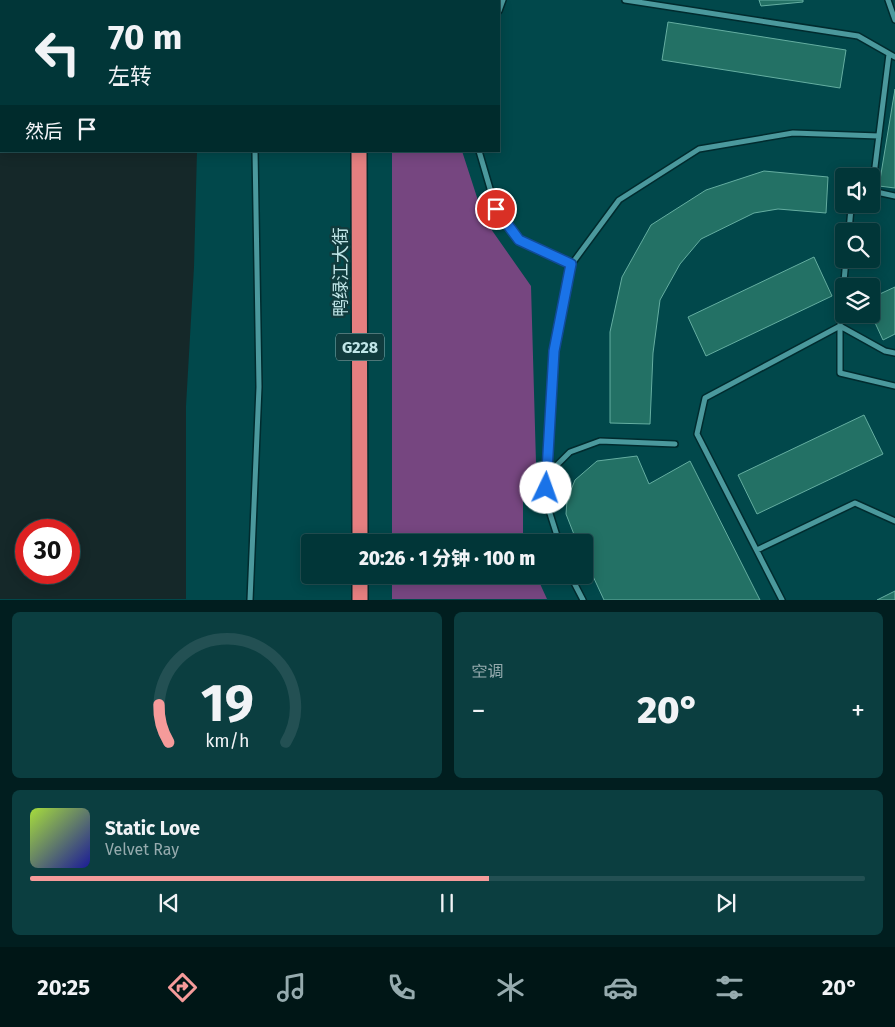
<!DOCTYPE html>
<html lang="zh">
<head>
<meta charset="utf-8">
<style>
	body { margin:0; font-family:"Fira Sans","Noto Sans SC",sans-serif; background:#0b3e40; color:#f1f3f6; height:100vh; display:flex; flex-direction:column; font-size:19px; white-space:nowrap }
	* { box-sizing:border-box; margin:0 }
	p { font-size:16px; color:#96abae }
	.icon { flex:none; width:28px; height:28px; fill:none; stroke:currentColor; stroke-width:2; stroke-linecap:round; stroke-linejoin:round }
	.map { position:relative; height:600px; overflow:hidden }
	.side { display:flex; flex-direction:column; gap:12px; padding:12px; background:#011e1f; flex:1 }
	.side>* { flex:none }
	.hud { position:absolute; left:0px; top:0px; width:500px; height:152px; box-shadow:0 2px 12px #0003,0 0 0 1px #235053; background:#013638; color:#f1f3f6; overflow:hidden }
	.buttons { position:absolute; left:835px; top:168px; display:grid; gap:10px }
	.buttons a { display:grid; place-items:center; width:45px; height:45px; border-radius:5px; background:#013638; box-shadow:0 2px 12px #0003,0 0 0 1px #235053; font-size:25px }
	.speed { position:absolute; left:15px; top:519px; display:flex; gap:10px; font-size:25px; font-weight:700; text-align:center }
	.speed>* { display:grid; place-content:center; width:65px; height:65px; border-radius:50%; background:#013638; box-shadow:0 2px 12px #0003,0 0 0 1px #235053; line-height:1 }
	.speed .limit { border:8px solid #d22; background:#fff; color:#111 }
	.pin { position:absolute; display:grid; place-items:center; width:42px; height:42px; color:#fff; margin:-21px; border:2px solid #fff; border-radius:50%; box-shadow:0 1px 5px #0007 }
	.me { position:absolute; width:55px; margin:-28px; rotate:3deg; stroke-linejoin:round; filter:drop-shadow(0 0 4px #0008) }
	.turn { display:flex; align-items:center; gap:18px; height:105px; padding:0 25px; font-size:22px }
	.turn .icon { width:65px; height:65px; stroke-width:2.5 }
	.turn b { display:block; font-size:35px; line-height:42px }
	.then { display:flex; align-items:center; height:48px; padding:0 25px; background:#0003; gap:10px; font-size:19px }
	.big { font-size:38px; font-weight:800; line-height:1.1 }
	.side .widget { flex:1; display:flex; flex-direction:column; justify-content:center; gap:8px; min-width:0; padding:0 18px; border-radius:8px; background:#0b3e40 }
	.side .dial { align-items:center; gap:0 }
	.dial svg { height:130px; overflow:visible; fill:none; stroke:#235053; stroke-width:7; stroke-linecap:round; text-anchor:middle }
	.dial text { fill:#f1f3f6; stroke:none }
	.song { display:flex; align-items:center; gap:15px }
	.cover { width:60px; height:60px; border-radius:8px; background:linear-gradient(135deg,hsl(80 70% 55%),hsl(240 70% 35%)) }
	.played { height:5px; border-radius:2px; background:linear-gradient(90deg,#f59b9a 55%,#235053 55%) }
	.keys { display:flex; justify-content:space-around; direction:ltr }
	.heat { display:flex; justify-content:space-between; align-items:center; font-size:28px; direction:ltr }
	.side .tiles { flex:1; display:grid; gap:12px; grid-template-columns:1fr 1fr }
	.widget:last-child { grid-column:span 2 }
	.trip { position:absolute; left:301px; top:534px; width:292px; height:50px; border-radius:5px; background:#013638; box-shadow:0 2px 12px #0003,0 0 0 1px #235053; font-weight:800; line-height:50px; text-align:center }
	.dock { display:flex; height:80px; justify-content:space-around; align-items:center; background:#001616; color:#96abae }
	.dock .icon { width:35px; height:35px }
	.dock .active { color:#f59b9a }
	.dock b { font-size:22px; color:#f1f3f6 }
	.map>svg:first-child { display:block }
	.green { fill:#764680 }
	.water { fill:#152829; fill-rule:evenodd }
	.building { fill:#237165; stroke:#65aea1 }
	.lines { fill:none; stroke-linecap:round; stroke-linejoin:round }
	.street-casing { stroke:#002b2e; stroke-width:8 }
	.highway-casing { stroke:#002b2e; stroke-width:18 }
	.street { stroke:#4b999d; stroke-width:5 }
	.highway { stroke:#e57f80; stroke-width:15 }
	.route-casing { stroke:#114b97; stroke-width:12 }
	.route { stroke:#1a73e8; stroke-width:9 }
	.labels { text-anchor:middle; stroke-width:5; stroke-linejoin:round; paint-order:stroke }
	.shield { fill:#103b3d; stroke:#8cb3b5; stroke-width:1 }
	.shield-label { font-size:16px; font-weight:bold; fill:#c1e6e8 }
	.street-label { font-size:18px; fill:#c1e6e8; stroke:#103b3d }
</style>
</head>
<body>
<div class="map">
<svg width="895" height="600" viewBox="0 0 895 600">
	<rect width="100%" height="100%" fill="#01484b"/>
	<!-- green -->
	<path class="green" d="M397 0H493L397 1Z
		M392 151H462L484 219 531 286 536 463 523 482V542H392Z
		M392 575H536L547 599H392Z"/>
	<!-- water -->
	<path class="water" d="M0 0H203L1 1V151H197L194 267 186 406V599H0ZM26 530H69V572H26Z"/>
	<!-- building -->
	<path class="building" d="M759 0H803V2L761 6Z
		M668 22 846 50 840 88 662 60Z
		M895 89V188L879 186Z
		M764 171 828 177 826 213 778 209 754 213 701 239 680 264 660 300 653 353 650 424 610 423V332L622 277 651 225 706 190Z
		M814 257 832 296 706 356 688 317Z
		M895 287V334L883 340 871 314V298Z
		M864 415 883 454 757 514 738 475Z
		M637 456 649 484 690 461 760 600H604L585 559V542H577L566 514 567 500 575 480 597 461Z
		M895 591V600H877Z"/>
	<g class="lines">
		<!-- street casing -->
		<g class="street-casing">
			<path id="street" d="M625 0 858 36 895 57
				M888 0 895 20
				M254 1V0
				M499 11 503 0
				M889 54 872 191 895 196
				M479 151 496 209 519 240 571 265
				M849 231 851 208 856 204
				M895 353 885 351 840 326V373L895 386
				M547 475 570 452 600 441 675 444
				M559 542 546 501 553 351 571 265 619 200 699 149 793 133 879 136
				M757 550 855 503 895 521
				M570 575 583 600
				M250 600 259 387 255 151
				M782 600 697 434 705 398 840 326 846 259"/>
		</g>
		<!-- highway casing -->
		<g class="highway-casing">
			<path id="highway" d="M359 0V1
				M359 151 360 542
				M360 575V600"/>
		</g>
		<!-- street -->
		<use href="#street" class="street"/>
		<!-- highway -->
		<use href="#highway" class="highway"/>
	</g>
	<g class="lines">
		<!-- route casing -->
		<g class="route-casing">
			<path id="route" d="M496 209 519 240 571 264 554 351 546 488"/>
		</g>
		<!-- route -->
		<use href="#route" class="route"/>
	</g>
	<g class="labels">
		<!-- shield labels -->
		<rect class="shield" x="336" y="333.5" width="48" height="27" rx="4"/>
		<g class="shield-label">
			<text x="360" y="353">G228</text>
		</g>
		<!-- street labels -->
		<g class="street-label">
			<text transform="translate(341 272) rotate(-90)" y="6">鸭绿江大街</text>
		</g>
	</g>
</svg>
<div class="buttons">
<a><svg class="icon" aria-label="sound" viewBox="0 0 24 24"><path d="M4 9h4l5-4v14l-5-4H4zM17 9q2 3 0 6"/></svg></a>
<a><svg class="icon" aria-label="search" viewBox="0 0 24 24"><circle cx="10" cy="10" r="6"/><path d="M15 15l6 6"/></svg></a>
<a><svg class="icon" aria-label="layers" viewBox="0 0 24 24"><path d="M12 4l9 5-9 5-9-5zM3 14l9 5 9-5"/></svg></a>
</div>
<div class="speed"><div class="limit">30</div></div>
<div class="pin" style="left:496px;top:209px;background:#d93025"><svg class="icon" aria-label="arrive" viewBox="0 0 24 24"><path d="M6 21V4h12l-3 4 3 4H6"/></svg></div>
<svg class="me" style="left:546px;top:488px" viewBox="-20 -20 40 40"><circle r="19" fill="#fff"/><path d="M0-13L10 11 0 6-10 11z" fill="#1a73e8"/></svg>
<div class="trip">20:26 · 1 分钟 · 100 m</div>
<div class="hud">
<div class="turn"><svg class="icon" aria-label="left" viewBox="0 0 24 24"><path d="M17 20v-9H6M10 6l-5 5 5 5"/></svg><div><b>70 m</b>左转</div></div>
<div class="then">然后<svg class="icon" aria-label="arrive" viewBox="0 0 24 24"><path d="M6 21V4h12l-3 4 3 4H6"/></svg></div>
</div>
</div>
<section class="side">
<div class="tiles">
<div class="widget dial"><svg viewBox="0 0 100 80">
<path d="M14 69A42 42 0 1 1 86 69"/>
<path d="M14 69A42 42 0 0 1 8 46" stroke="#f59b9a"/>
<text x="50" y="56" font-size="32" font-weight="700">19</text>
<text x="50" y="72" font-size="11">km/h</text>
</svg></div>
<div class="widget"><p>空调</p>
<div class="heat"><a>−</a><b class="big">20°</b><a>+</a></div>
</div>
<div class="widget">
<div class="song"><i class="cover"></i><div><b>Static Love</b><p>Velvet Ray</p></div></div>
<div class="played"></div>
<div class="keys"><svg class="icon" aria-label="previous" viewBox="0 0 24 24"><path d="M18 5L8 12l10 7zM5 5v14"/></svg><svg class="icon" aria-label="pause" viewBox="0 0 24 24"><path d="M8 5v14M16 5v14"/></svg><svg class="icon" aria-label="next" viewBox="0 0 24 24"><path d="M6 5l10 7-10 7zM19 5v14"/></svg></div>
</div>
</div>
</section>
<nav class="dock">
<b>20:25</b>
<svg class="icon active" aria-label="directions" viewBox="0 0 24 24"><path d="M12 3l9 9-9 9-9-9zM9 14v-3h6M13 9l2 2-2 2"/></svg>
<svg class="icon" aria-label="music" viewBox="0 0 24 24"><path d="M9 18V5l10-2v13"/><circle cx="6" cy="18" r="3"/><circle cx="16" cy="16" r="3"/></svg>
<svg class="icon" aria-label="phone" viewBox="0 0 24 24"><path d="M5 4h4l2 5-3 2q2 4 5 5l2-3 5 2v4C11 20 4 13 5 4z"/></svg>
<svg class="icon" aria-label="climate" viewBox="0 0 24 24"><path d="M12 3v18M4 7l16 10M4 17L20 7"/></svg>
<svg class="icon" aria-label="car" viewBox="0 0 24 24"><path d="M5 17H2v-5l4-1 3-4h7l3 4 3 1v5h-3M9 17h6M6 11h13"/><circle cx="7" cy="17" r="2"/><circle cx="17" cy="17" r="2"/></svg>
<svg class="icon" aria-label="filters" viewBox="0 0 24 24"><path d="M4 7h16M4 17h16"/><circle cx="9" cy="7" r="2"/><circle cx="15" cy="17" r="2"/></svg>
<b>20°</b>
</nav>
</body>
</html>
